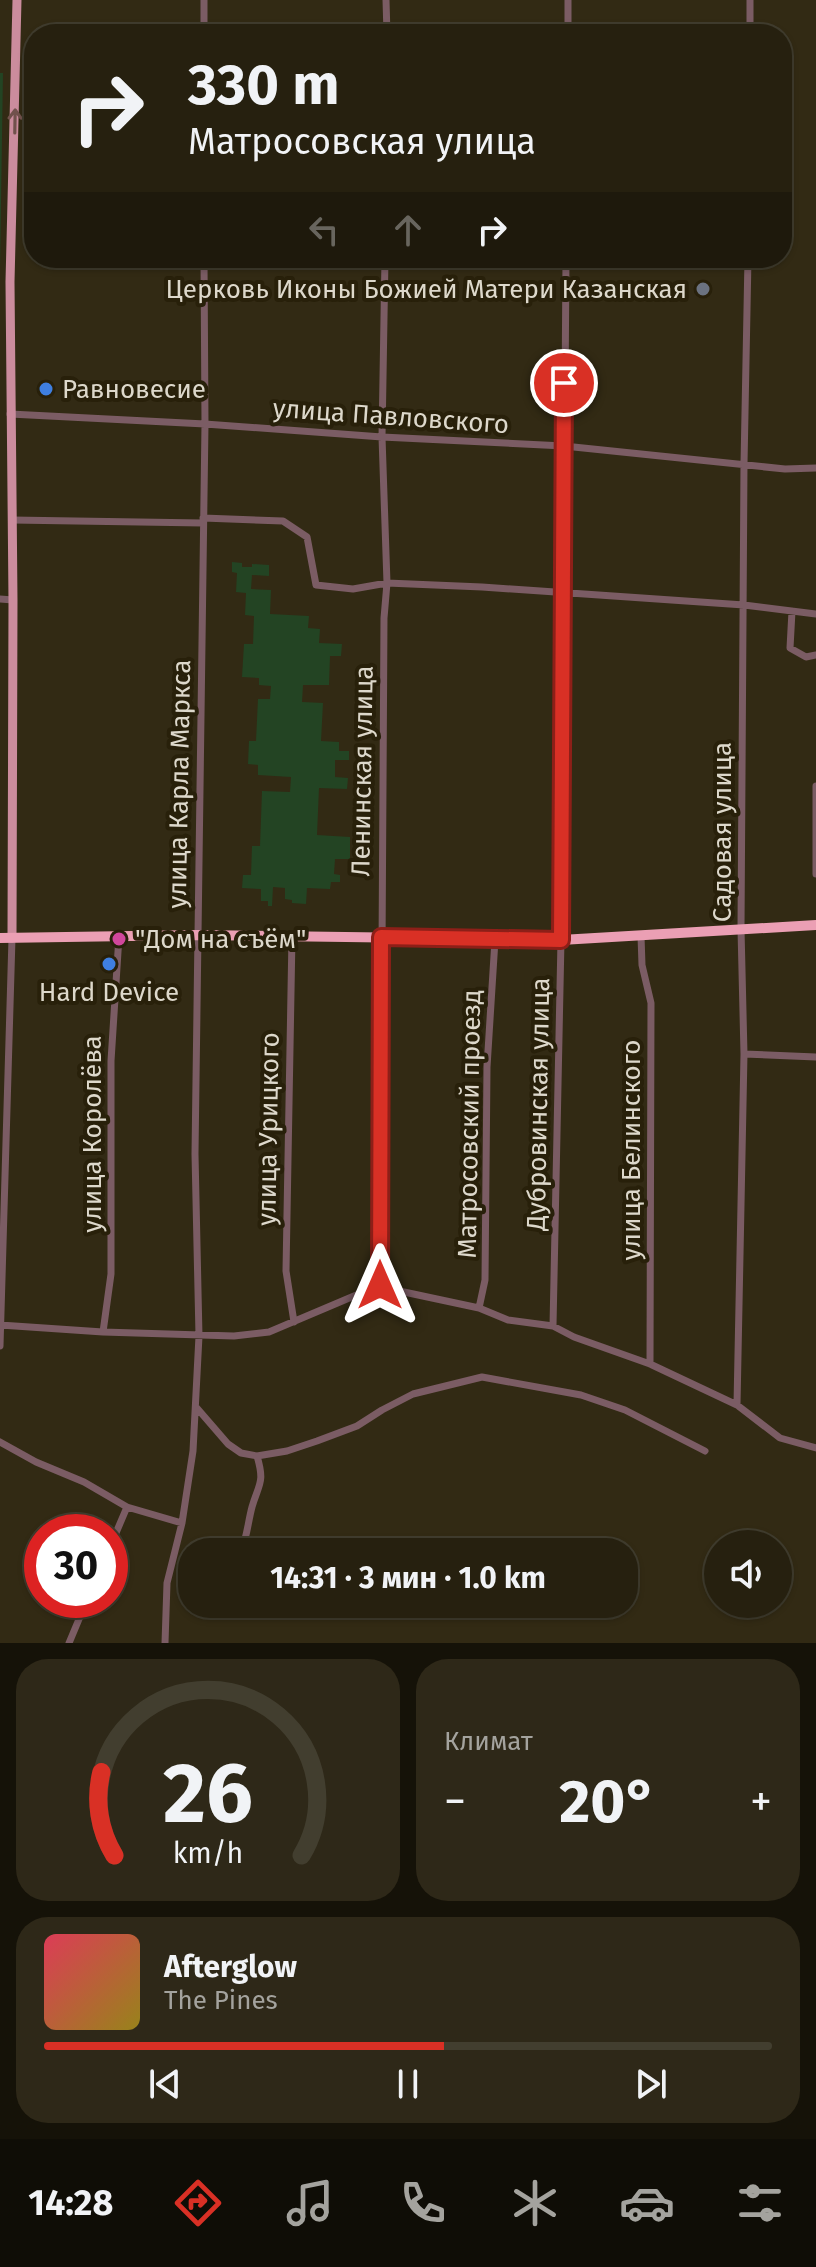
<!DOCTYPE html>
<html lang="ru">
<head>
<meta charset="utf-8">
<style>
	body { margin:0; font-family:"Fira Sans",sans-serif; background:#2e2818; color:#f1f3f6; height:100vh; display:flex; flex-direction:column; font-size:30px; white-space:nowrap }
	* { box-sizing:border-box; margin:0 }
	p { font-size:26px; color:#a4a39e }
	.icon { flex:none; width:44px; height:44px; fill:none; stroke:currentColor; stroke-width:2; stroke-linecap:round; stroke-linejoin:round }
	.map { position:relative; height:1643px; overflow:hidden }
	.details { display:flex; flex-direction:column; gap:16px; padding:16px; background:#151208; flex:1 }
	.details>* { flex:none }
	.guide { position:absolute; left:24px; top:24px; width:768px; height:244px; border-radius:32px; box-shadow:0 2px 6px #0004,0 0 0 2px #423e2f; background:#26200f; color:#f1f3f6; overflow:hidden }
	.tools { position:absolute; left:704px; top:1530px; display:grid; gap:16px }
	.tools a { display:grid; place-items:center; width:88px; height:88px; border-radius:50%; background:#26200f; box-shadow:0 2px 6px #0004,0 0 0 2px #423e2f; font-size:40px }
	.speed { position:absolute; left:24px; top:1514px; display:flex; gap:16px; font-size:40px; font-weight:700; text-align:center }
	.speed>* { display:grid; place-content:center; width:104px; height:104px; border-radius:50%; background:#26200f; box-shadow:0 2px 6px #0004,0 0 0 2px #423e2f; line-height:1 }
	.speed .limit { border:12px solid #d22; background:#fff; color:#111 }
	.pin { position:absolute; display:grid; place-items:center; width:68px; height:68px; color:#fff; margin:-34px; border:4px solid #fff; border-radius:50%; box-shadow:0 2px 8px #0007 }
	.me { position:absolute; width:88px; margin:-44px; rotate:0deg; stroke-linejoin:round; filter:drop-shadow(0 0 6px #0008) }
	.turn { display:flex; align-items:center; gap:28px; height:168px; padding:0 32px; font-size:36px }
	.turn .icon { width:104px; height:104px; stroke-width:2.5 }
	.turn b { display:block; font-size:56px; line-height:68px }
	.lanes { display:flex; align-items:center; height:76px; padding:0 32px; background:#0003; justify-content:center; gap:40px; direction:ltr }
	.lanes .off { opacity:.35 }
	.big { font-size:60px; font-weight:700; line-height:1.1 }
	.details .tile { flex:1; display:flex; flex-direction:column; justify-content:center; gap:12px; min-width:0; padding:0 28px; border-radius:32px; background:#2e2818 }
	.details .dial { align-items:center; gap:0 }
	.dial svg { height:208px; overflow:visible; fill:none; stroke:#423e2f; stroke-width:7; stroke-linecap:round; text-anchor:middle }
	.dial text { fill:#f1f3f6; stroke:none }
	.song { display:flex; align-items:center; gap:24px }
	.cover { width:96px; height:96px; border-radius:12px; background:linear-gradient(135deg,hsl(350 70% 55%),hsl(50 70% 35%)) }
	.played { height:8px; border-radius:4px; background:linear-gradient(90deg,#d93025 55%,#423e2f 55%) }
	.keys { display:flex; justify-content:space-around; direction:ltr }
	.heat { display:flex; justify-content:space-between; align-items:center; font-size:44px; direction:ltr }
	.details .tiles { flex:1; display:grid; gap:16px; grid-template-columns:1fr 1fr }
	.tile:last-child { grid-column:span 2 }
	.trip { position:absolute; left:178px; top:1538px; width:460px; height:80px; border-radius:32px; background:#26200f; box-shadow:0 2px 6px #0004,0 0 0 2px #423e2f; font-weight:700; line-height:80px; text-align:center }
	.tab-bar { display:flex; height:128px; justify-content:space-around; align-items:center; background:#0f0d06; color:#a4a39e }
	.tab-bar .icon { width:56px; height:56px }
	.tab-bar .active { color:#d93025 }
	.tab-bar b { font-size:36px; color:#f1f3f6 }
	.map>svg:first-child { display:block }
	.green { fill:#234423 }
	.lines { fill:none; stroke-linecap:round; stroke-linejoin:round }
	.minor { stroke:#7b5c64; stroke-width:7 }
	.major { stroke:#cb8c9d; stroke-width:9 }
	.highway { stroke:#eb9fb4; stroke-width:10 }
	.oneway { stroke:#71514c }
	.route-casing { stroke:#8d1f18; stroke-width:20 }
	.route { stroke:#d93025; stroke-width:14 }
	.worship-dot { fill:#6b7280; stroke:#28200a; stroke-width:3 }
	.shop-dot { fill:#3f7fe0; stroke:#28200a; stroke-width:3 }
	.hotel-dot { fill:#d1479c; stroke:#28200a; stroke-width:3 }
	.labels { text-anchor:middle; stroke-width:8; stroke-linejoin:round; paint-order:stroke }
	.poi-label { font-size:26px; fill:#ddd8cb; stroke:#28200a; text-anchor:start }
	.street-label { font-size:26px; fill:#ddd8cb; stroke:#28200a }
</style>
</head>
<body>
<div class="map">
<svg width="816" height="1643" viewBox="0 0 816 1643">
	<rect width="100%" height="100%" fill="#322a14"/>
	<!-- green -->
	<path class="green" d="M0 73H3L0 269Z
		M232 562 242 563V567H252V564L269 565V576L252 575 251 589 271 590 270 614 309 616 308 628 320 629 319 643 342 644 341 656H330L329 685H303L302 702 323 703 321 741 339 742V751H349V760H335V777L348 778 347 789 319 788 317 835 350 837V859H335L334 874 340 875V882H331L330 889 307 888 306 904 292 903V900L285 899V888L273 887 272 906H268V901H261V889L242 888 243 875H251L252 846H260L262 791 290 792 291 777 258 775V765L248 764 249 741H256L258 699H270L271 686 259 685V678L242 677 244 644H253L254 616 245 615 246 593 236 592 237 573 232 572Z"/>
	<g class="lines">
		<!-- minor -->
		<path class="minor" d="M204 0V34
			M386 0 387 34
			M568 34V0
			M750 34V0
			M10 414 205 424 382 437 564 446 785 469 816 468
			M203 518 283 521 307 537 316 585 353 589 387 583 482 587 744 605 816 614
			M12 520 203 523
			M0 599 13 600
			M792 611 790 648 806 657 816 655
			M816 786V874
			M292 936 286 1271 294 1322
			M641 936 642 965 651 1003 650 1364
			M744 1054 816 1057
			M380 1285 384 618 387 583 382 437 385 258
			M479 1308 485 1280 487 1067 495 940
			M0 1325 103 1332 234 1336 269 1332 380 1285 404 1292 479 1308 508 1320 553 1326 574 1337 650 1364 737 1405 780 1438 816 1448
			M553 1326 561 940 566 258
			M103 1332 111 1274V1061L119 936
			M0 1346 12 938
			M737 1405 744 1054 741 929 744 464 748 258
			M196 1407 228 1444 241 1453 257 1456 287 1451 317 1441 357 1426 382 1410 413 1394 482 1377 581 1395 625 1410 705 1451
			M0 1442 36 1462 84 1482 127 1507 182 1523
			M110 1547 127 1507
			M241 1552C247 1537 248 1522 252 1507 259 1483 265 1483 257 1456
			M69 1643 87 1600
			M165 1643 167 1583 182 1523 193 1451 199 1336 195 1154 205 424 204 258"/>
		<!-- major -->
		<path class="major" d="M12 938 13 600 10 282 17 0"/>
		<!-- highway -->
		<path class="highway" d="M0 938 197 935 561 940 816 925"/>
	</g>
	<!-- one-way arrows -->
	<defs><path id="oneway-shaft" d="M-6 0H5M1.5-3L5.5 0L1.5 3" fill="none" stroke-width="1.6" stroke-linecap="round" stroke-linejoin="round" transform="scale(2)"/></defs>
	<use class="oneway" href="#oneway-shaft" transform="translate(15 121) rotate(-89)"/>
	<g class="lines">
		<!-- route casing -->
		<g class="route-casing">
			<path id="route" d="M380 1285 381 937 561 940 564 383"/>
		</g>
		<!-- route -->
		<use href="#route" class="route"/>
	</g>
	<!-- markers -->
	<circle class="worship-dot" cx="703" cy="289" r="8"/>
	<g class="shop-dot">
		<circle cx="46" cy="389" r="8"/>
		<circle cx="109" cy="964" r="8"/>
	</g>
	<circle class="hotel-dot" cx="119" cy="939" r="8"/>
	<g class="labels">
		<!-- poi labels -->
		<g class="poi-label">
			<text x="687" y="298" text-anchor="end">Церковь Иконы Божией Матери Казанская</text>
			<text x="62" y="398">Равновесие</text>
			<text x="135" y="948">"Дом на съём"</text>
			<text x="109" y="1001" text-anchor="middle">Hard Device</text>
		</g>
		<!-- street labels -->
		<g class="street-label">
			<text transform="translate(391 416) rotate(4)" y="9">улица Павловского</text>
			<text transform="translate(362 771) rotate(-89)" y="9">Ленинская улица</text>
			<text transform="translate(179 784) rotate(-89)" y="9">улица Карла Маркса</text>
			<text transform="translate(722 832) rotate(-90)" y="9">Садовая улица</text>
			<text transform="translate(538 1104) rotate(-89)" y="9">Дубровинская улица</text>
			<text transform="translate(469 1124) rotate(-89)" y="9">Матросовский проезд</text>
			<text transform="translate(268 1129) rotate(-89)" y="9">улица Урицкого</text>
			<text transform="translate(92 1134) rotate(-90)" y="9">улица Королёва</text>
			<text transform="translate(631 1150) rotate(-90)" y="9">улица Белинского</text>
		</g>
	</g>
</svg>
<div class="tools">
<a><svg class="icon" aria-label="sound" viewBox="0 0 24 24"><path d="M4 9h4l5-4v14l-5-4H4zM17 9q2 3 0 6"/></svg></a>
</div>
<div class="speed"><div class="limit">30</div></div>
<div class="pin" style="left:564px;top:383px;background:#d93025"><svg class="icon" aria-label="arrive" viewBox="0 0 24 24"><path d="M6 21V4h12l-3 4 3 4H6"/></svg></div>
<svg class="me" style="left:380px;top:1285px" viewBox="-20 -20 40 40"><path d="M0-17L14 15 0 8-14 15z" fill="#d93025" stroke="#fff" stroke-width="4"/></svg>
<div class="trip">14:31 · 3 мин · 1.0 km</div>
<div class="guide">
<div class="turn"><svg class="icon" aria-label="right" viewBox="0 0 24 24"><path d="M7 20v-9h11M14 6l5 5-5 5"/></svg><div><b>330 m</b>Матросовская улица</div></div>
<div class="lanes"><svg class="icon off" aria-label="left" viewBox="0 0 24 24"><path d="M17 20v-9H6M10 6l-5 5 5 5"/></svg><svg class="icon off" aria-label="ahead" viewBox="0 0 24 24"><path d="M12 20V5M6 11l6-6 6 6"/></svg><svg class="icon" aria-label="right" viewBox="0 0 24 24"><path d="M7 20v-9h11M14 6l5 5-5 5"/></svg></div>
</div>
</div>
<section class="details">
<div class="tiles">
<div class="tile dial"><svg viewBox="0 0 100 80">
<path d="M14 69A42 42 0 1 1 86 69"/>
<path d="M14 69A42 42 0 0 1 9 37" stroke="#d93025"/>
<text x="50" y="56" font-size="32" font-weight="700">26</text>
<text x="50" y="72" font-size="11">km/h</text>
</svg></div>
<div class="tile"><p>Климат</p>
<div class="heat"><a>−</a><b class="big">20°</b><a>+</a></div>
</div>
<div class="tile">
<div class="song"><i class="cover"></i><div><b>Afterglow</b><p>The Pines</p></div></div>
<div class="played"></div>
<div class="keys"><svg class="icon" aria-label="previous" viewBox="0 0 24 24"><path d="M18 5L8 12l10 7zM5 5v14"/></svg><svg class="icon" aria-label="pause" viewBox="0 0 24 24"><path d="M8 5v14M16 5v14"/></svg><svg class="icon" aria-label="next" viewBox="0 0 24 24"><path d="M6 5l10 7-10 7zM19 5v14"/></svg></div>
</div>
</div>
</section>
<nav class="tab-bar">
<b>14:28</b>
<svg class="icon active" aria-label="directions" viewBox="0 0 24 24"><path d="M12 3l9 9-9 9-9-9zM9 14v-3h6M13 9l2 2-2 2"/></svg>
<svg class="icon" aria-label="music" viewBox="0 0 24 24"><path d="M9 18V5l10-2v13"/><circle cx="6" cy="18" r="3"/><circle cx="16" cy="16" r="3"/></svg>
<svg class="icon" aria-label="phone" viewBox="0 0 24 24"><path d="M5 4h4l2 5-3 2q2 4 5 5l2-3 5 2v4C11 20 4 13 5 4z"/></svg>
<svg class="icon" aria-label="climate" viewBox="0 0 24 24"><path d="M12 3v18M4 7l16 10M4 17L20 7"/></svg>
<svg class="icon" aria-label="car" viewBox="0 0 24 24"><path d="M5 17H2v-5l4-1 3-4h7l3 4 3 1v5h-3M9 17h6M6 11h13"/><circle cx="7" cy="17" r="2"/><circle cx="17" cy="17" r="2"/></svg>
<svg class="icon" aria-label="filters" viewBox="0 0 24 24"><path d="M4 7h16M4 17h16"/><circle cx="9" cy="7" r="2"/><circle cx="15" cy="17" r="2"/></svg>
</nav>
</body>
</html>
